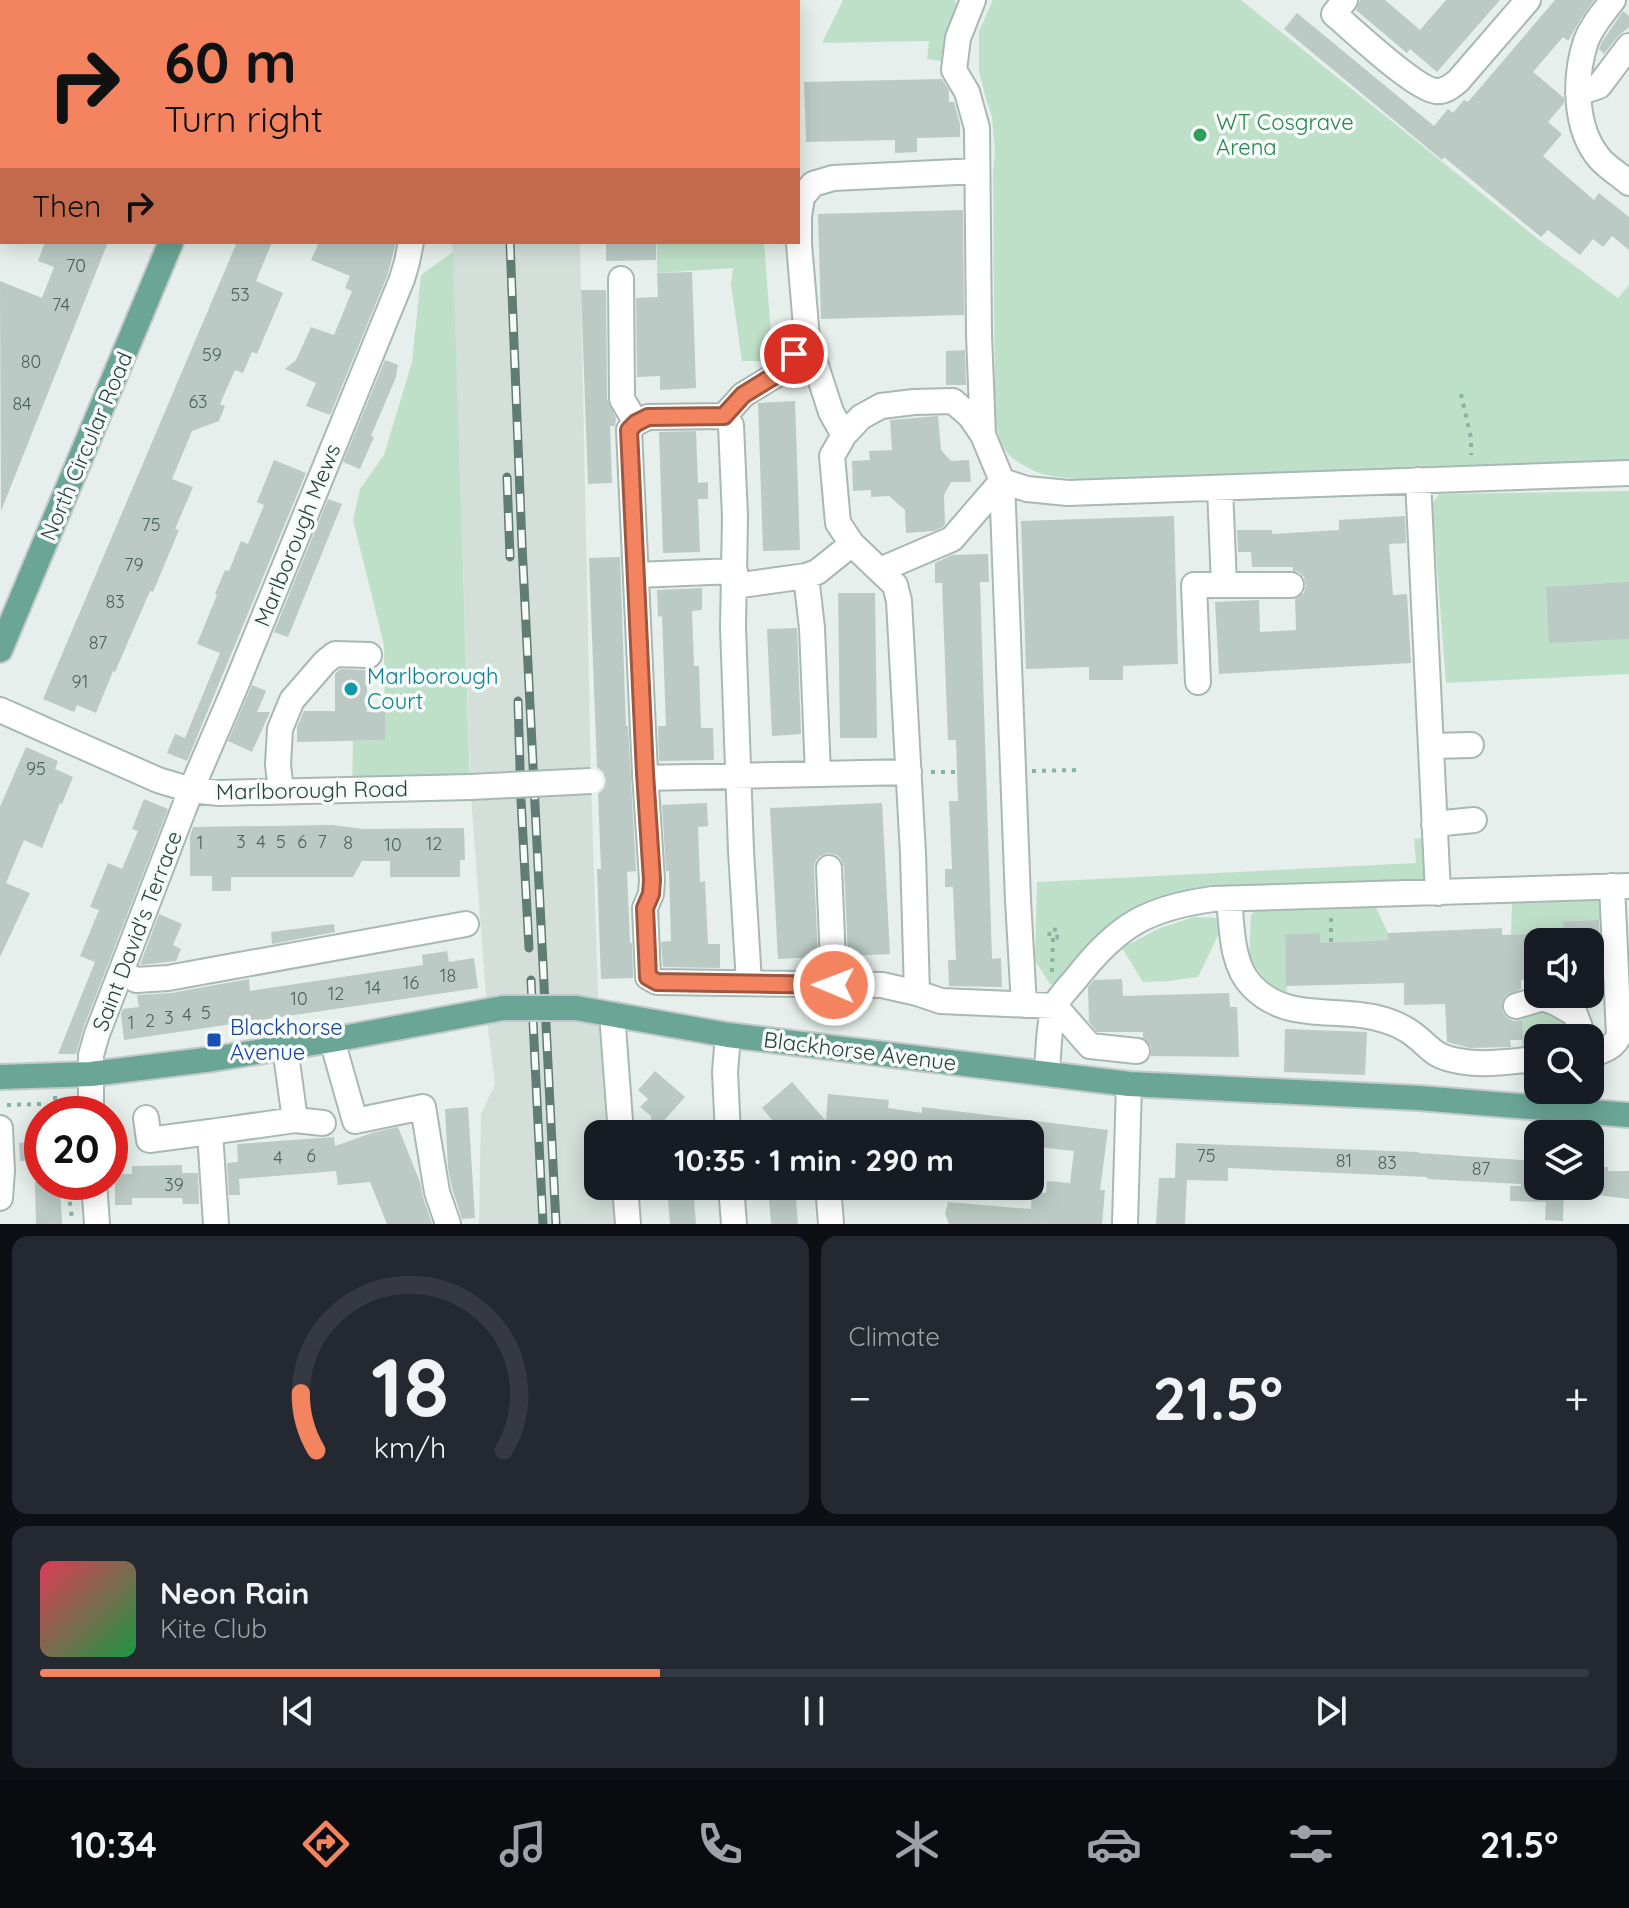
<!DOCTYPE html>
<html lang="en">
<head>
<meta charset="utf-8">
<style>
	body { margin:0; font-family:Quicksand,sans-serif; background:#242831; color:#f1f3f6; height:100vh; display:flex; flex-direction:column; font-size:30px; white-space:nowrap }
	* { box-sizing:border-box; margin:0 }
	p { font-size:26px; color:#9ea1a6 }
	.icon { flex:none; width:44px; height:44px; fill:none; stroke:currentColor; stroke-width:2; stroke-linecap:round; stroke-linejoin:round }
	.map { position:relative; height:1224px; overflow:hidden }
	.sheet { display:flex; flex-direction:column; gap:12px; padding:12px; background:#0d0f14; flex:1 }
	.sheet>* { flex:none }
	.top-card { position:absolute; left:0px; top:0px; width:800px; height:244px; box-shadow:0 4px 20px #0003; background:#f4845f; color:#111; overflow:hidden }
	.controls { position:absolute; left:1524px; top:928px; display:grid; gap:16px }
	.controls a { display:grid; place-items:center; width:80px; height:80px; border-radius:16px; background:#171b24; box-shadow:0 4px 20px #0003; font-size:40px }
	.speed { position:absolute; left:24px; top:1096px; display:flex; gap:16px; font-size:40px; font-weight:700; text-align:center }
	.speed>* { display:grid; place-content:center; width:104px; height:104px; border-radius:50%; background:#171b24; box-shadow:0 4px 20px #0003; line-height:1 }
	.speed .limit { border:12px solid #d22; background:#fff; color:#111 }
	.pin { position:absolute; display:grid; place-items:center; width:68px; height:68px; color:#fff; margin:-34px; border:4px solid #fff; border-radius:50%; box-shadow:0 2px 8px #0007 }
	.me { position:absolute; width:88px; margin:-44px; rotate:271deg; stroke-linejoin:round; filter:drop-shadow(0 0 6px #0008) }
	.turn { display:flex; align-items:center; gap:28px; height:168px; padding:0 32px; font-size:36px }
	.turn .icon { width:104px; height:104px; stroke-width:2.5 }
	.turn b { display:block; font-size:56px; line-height:68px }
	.then { display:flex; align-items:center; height:76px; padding:0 32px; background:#0003; gap:16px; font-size:30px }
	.big { font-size:60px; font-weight:700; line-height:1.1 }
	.sheet .tile { flex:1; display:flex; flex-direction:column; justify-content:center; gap:12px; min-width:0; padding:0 28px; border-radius:16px; background:#242831 }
	.sheet .dial { align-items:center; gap:0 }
	.dial svg { height:208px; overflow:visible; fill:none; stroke:#363941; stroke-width:7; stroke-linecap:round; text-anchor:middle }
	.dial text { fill:#f1f3f6; stroke:none }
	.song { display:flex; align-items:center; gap:24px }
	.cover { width:96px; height:96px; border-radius:12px; background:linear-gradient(135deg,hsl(350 70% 55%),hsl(140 70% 35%)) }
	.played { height:8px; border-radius:4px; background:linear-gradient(90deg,#f4845f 40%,#363941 40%) }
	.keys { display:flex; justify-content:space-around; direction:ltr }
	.heat { display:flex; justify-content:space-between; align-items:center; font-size:44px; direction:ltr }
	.sheet .tiles { flex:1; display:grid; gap:12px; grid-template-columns:1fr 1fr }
	.tile:last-child { grid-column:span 2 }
	.trip { position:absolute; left:584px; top:1120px; width:460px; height:80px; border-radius:16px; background:#171b24; box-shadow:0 4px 20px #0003; font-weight:700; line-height:80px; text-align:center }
	.tabs { display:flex; height:128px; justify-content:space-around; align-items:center; background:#090b0e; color:#9ea1a6 }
	.tabs .icon { width:56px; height:56px }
	.tabs .on { color:#f4845f }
	.tabs b { font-size:36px; color:#f1f3f6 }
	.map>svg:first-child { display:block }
	.built { fill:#d4dfda }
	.green { fill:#bfe0c8 }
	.building { fill:#bbcac4 }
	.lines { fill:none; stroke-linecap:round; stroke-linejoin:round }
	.minor-casing { stroke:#a8b8b2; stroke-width:28 }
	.major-casing { stroke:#c2cac8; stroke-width:28 }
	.path { stroke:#86b3a5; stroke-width:4; stroke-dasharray:4 6; stroke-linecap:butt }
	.minor { stroke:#fff; stroke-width:24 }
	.major { stroke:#6aa596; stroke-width:24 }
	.rail-casing { stroke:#5f7d75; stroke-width:9 }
	.rail { stroke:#f7fbf9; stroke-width:6; stroke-dasharray:18; stroke-linecap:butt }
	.minor-bridge-casing { stroke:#a8b8b2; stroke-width:28; stroke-linecap:butt }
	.major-bridge-casing { stroke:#c2cac8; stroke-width:28; stroke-linecap:butt }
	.minor-bridge { stroke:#fff; stroke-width:24 }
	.major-bridge { stroke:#6aa596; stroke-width:24 }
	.route-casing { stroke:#9f563e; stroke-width:20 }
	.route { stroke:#f4845f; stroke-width:14 }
	.leisure-dot { fill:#2e9e5b; stroke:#f7fbf9; stroke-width:3 }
	.culture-dot { fill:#0f9aa8; stroke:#f7fbf9; stroke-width:3 }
	.transit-dot { fill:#1a4fb4; stroke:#f7fbf9; stroke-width:3 }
	.labels { text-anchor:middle; stroke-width:7; stroke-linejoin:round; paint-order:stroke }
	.number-label { font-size:18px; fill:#4a645c }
	.leisure-label { font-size:22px; fill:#27864d; stroke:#f7fbf9; text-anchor:start }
	.street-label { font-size:22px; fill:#24423a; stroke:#f7fbf9 }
	.culture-label { font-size:22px; fill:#0d838f; stroke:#f7fbf9; text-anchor:start }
	.transit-label { font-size:22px; fill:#164399; stroke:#f7fbf9; text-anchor:start }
</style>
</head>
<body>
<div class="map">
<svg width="1629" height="1224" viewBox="0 0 1629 1224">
	<rect width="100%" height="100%" fill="#e6efeb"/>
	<!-- built -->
	<path class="built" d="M452 242H580L591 781 598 996 611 1134H598V1186H615L619 1224H479L481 1114 495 1084 489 1037 471 795Z"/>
	<!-- green -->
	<path class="green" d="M843 0H954L956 2 958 20 941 61 927 59 929 41 822 43Z
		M993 0H1241L1538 239 1618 298 1629 285V463C1475 468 1321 476 1167 477 1133 478 1064 484 1034 471 1004 456 999 447 995 416L993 172 995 151 992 117 986 99 979 71V31Z
		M657 242H764L773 361H742L731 284 733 268 657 273Z
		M453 252 470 787 352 789 353 741 385 740 384 645 353 520 360 489 384 455 412 362 421 275Z
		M1629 491V674L1446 683 1432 504 1439 494Z
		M1431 837 1433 886 1177 900 1065 985 1050 984 1035 961 1037 882 1416 863 1414 839Z
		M1592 899 1602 903 1603 920 1564 921V933L1511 934 1512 903Z
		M1323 907 1376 908 1388 933V940L1321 943 1320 933 1285 934 1287 997 1272 989 1249 958 1251 915 1257 909Z
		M1194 917 1221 918 1223 925 1198 977 1169 981 1143 982 1122 948 1160 928Z
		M1533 1009C1555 1013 1568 1016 1578 1038H1538V1054L1522 1056V1017Z"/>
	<!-- building -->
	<path class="building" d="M1360 0H1385L1420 30 1446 0H1500L1437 72 1410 49 1407 53 1356 10Z
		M1555 0H1594L1582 17 1568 41 1563 37 1533 72 1564 98V103L1548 122 1562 134 1543 156 1594 200 1599 193 1629 217V250L1612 236 1603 247 1593 239 1580 255 1548 230 1541 237 1444 157 1442 160 1284 29 1297 13 1434 126 1448 109 1453 113 1464 100 1468 102Z
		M1623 11 1629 16V27L1617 37 1604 54 1599 49 1602 42Z
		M942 79 949 90V102H954L960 124V137L917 138V152L895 153V140L806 142 804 82Z
		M963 210 964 315 821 319 818 214Z
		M45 242H108L1 511 0 281 42 298 54 267 38 261Z
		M237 242H272L256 281 283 293 257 354 252 352 243 373 235 370 220 404 225 406 219 421 192 431 172 479 193 487 175 529 179 530 153 592 150 591 115 672 113 671 96 713 77 705 74 712 43 699Z
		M319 242H396L388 274 330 415 306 406 316 383 285 369 296 360 311 327 334 335 352 291 345 288 350 276 311 260Z
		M606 242H656V260L606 261Z
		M692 272 696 388 660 390V376L637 377 636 298 658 297 657 273Z
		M581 290H606L607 399 616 418 615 426H610L612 483 588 484Z
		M965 350 966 385H946V351Z
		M385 360 398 365 396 377 371 436 374 437 360 469 343 462Z
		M795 401 800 550 763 551 758 403Z
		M938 416 941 450 951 461 969 460 971 482H951L944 495 945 524 943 527 934 531 906 533 905 510 889 496 871 497V490L853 491 852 461 870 460 869 451 892 450 890 420Z
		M696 431 698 483 708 482V499H698L700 552 663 553 659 432Z
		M274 460 306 473 187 761 167 753 175 734 185 738 220 653 197 644 217 595 215 594 225 570 229 571 241 541 248 544 264 505 257 502Z
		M328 499 342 504 288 637 274 632Z
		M1174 516 1178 664 1123 666V680H1089V667L1026 669 1021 521Z
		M1405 516 1406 543 1389 544 1393 595 1407 594 1411 663 1219 674 1215 602 1259 600 1260 632 1296 630 1295 599 1304 593 1306 586 1304 577 1299 572 1293 571V567H1252L1251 552H1238L1237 530H1272V534L1339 530V520Z
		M988 554 989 582H980L986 772 992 959 1001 958 1002 987 949 986 948 960H956L953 887H945V869H952L949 801H958L957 772 956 740H948L942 583H935V563L952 555Z
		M620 557 626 726H628L636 871 627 872 630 943H632L633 978 601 979 597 869H601L598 794 604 788 606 781 603 772 597 767 589 558Z
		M1629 582V639L1549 643 1546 587Z
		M702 588V610L692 611 694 666H699L701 728H713L714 760 659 761 658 726H666L662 616 658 617 657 590Z
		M838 593H875L877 738H840Z
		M797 628 801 734 772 736 767 629Z
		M340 669 367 670V712L385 711V740L297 742V727L304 711H335V674Z
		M252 685 266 691 257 712H270L252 752 228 741Z
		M26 747 58 761 55 769 73 777 62 804 60 803 42 848 24 840 6 883 30 893 0 957V807Z
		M144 799 168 809 83 1029 76 1054H58L95 962 80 956 99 910 90 907 108 863 122 869 138 831 132 829Z
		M707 803 708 826 698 827 700 882 705 881 708 944H720V968L663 967 661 942 671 941 669 871H666L662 805Z
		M882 803 890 954 848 956 844 867 841 859 837 855 828 853 820 856 816 860 814 868 818 957 778 959 770 808Z
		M333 825 362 829 464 828 465 860H460V877H390V861H362L353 877H231V891H212V876H190V836L193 827Z
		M159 914 182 924 173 945 181 949 176 961 140 965Z
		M1599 920 1600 942H1564L1563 921Z
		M334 924 335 932 272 944 271 932Z
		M1502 928V935L1538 933V979L1521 980V989L1506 995 1502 1002V1011L1506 1017 1513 1021 1522 1020 1523 1040H1510L1511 1047 1470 1048 1447 1042 1445 1004 1404 1005V983L1286 986 1285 934 1320 933 1321 943 1388 940V933Z
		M447 951 449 962 474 958 478 988 124 1040 121 1014 123 1009 139 1007 137 995 171 993 249 979 250 991 269 988 423 965 422 955Z
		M1122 979 1123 996 1229 993 1230 1007H1237L1239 1057 1151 1056V1046L1143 1038V1032H1097L1089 1022 1088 987 1094 980Z
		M1285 1029 1367 1032 1365 1075 1284 1072Z
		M655 1071 685 1097 652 1134 651 1116 640 1107 648 1099 638 1090Z
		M792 1082 826 1121 828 1094 889 1100 888 1108 922 1113V1107L1108 1130 1100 1190H1105L1102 1224H949L945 1214 948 1202 1031 1209 1032 1192 1046 1193 1047 1181 1070 1183 1074 1151 1030 1146V1134H950L895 1127 894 1134H784L762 1108Z
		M468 1107 475 1218 462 1219 452 1188 448 1168 445 1109Z
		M398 1127 420 1182 423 1197 432 1224H387L370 1182 338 1185 336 1171 239 1179 240 1195H229L227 1163 238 1162 237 1144 334 1137 335 1146 372 1133Z
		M42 1142V1160L20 1161 19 1143Z
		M1176 1143 1419 1152V1153L1538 1161V1186H1564L1563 1221 1545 1220 1546 1202 1510 1201V1186H1521V1184L1427 1179 1428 1177 1228 1168V1181L1187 1180 1185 1224H1156L1159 1178H1175Z
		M182 1165V1173H198L199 1204H183L182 1198H132V1205H115V1174H132V1166Z
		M1590 1166 1608 1167V1171H1629V1199L1590 1194Z
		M35 1182H60L62 1224H36Z
		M667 1186H693L696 1224H670Z
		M768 1186H795L798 1224H771Z"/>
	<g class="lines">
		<!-- minor casing -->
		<g class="minor-casing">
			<path id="minor" d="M652 0 653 2
				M973 0 958 38 954 70 967 92 977 128 979 335 983 435
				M1345 0 1334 14C1353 30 1415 89 1436 91 1445 92 1452 86 1458 81L1528 0
				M1613 0C1603 13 1592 25 1586 41 1574 77 1574 129 1600 159 1608 168 1620 175 1629 183
				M60 2V0
				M436 2V0
				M1578 93 1599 86 1629 46
				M621 279 622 399 636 423
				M724 416 743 395 782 371 807 338
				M844 435 831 412 807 338 799 244V216L802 197 813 184 833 178 977 171
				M1418 480 1438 893
				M1002 481 1027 489 1068 493 1629 473
				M1220 488 1224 585
				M880 570 952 539 1002 481
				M636 575 735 571
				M806 576 812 628 818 774
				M735 586 806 576 817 572 852 544
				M1198 682 1194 585H1291
				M0 710 158 780 191 790 219 793 470 787
				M1431 746 1471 745
				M645 778 909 772
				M281 791 278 765 280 729 292 700 325 662 335 654 369 655
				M1434 824 1474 820
				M829 868 834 985
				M1229 899C1232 927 1231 965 1252 986 1285 1021 1331 1008 1373 1017 1387 1020 1401 1025 1413 1034 1432 1048 1431 1056 1459 1061 1484 1066 1512 1061 1538 1059
				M121 972 136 980 168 978 466 924
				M749 983 741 851 733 627 735 517 731 425 724 416 648 417 636 423 629 430 645 773 652 880 651 894 645 908 648 977 657 982 882 985 917 993 941 1001 1055 1006 1090 1046 1137 1051
				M917 993 913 854 899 601 895 585 852 544 838 523 832 456 844 435 861 417 881 406 914 402 953 401 970 416 983 435 1002 481 1018 900 1024 1005
				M1516 1006 1543 998 1556 1003 1575 1014 1584 1038
				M615 1015 613 1027 621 1134
				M728 1035 725 1072 728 1134
				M332 1040 355 1121 423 1107 437 1192 448 1224
				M285 1047 295 1120
				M1590 1055C1603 1051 1613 1048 1619 1036L1612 886
				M1047 1074C1048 1058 1049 1019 1055 1006 1059 996 1071 985 1078 976 1118 925 1148 908 1213 899L1629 886
				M91 1114V1055L97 1034 191 790 234 690 402 279 407 262 411 242
				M146 1118 149 1140 210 1132
				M0 1128 2 1171 0 1198
				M94 1182 97 1224
				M625 1186 628 1224
				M731 1186 734 1224
				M828 1186 831 1224
				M216 1224 210 1132 295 1120 323 1123
				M1125 1224 1129 1084"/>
		</g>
		<!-- major casing -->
		<g class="major-casing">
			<path id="major" d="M270 2 271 0
				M0 650 171 242
				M576 1008 728 1035 1129 1084 1419 1098 1629 1115
				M0 1077 91 1074 213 1059 332 1040 503 1008"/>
		</g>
		<!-- path -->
		<path class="path" d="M1461 394 1471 438V455
			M1032 771 1078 770
			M931 772H957
			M1331 942V918
			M1052 972 1053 938H1049L1050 929 1058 930 1057 938H1053
			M55 1096V1114
			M7 1105 41 1104 47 1114
			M67 1182 72 1218"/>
		<!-- minor -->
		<use href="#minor" class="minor"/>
		<!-- major -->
		<use href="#major" class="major"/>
		<!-- rail casing -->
		<g class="rail-casing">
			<path id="rail" d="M518 2V0
				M510 242 522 545 556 1224
				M507 477 510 557
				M518 701 521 800 529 948
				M531 980 543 1224"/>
		</g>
		<!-- rail -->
		<use href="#rail" class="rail"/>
		<!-- minor-bridge casing -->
		<g class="minor-bridge-casing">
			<path id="minor-bridge" d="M470 787 591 781"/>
		</g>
		<!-- major-bridge casing -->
		<g class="major-bridge-casing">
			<path id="major-bridge" d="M503 1008H576"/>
		</g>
		<!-- minor-bridge -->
		<use href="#minor-bridge" class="minor-bridge"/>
		<!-- major-bridge -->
		<use href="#major-bridge" class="major-bridge"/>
	</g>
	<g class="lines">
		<!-- route casing -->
		<g class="route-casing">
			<path id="route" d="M794 354 782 371 743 395 724 416 648 417 636 423 629 430 645 773 652 880 651 894 645 908 648 977 657 982 834 985"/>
		</g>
		<!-- route -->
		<use href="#route" class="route"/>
	</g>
	<!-- markers -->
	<circle class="leisure-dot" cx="1200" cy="135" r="8"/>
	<circle class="culture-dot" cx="351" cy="689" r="8"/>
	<rect class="transit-dot" x="206" y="1032" width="16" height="16" rx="4"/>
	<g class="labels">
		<!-- number labels -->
		<g class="number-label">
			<text x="76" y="272">70</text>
			<text x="240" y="301">53</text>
			<text x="61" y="311">74</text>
			<text x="212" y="361">59</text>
			<text x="31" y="368">80</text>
			<text x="198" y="408">63</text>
			<text x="22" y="410">84</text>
			<text x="151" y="531">75</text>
			<text x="134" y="571">79</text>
			<text x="115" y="608">83</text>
			<text x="98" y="649">87</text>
			<text x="80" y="688">91</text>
			<text x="36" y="775">95</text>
			<text x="241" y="848">3</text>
			<text x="261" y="848">4</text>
			<text x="281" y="848">5</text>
			<text x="302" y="848">6</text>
			<text x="322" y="848">7</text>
			<text x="200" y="849">1</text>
			<text x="348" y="849">8</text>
			<text x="434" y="850">12</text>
			<text x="393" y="851">10</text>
			<text x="448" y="982">18</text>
			<text x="411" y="989">16</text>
			<text x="373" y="994">14</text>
			<text x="336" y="1000">12</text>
			<text x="299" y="1005">10</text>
			<text x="206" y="1019">5</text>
			<text x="187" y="1021">4</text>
			<text x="169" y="1024">3</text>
			<text x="150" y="1027">2</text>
			<text x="131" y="1029">1</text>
			<text x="311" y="1162">6</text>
			<text x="1206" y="1162">75</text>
			<text x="278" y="1164">4</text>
			<text x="1344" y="1167">81</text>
			<text x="1387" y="1169">83</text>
			<text x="1481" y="1175">87</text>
			<text x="174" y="1191">39</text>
		</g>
		<!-- leisure labels -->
		<g class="leisure-label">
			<text x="1216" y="130">WT Cosgrave<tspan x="1216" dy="25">Arena</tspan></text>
		</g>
		<!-- street labels -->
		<g class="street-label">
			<text transform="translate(86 446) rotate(-67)" y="8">North Circular Road</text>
			<text transform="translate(297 535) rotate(-68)" y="8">Marlborough Mews</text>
			<text transform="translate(312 790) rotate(-1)" y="8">Marlborough Road</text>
			<text transform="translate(137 931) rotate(-69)" y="8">Saint David's Terrace</text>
			<text transform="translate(860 1051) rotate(7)" y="8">Blackhorse Avenue</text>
		</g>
		<!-- culture labels -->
		<g class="culture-label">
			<text x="367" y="684">Marlborough<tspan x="367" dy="25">Court</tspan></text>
		</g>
		<!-- transit labels -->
		<g class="transit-label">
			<text x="230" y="1035">Blackhorse<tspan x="230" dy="25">Avenue</tspan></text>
		</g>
	</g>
</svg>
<div class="controls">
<a><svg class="icon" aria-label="sound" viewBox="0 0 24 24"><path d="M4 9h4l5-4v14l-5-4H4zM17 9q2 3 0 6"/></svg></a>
<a><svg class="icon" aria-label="search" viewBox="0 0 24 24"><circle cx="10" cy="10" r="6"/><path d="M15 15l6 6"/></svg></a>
<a><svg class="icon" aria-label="layers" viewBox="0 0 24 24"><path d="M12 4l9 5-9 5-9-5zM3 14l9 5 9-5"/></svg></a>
</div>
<div class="speed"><div class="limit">20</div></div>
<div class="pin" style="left:794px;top:354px;background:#d93025"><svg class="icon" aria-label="arrive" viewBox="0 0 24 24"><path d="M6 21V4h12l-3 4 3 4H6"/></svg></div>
<svg class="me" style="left:834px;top:985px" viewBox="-20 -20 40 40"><circle r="17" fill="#f4845f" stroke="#fff" stroke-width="3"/><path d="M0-11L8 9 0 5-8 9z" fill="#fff"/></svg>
<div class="trip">10:35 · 1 min · 290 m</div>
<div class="top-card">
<div class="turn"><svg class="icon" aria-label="right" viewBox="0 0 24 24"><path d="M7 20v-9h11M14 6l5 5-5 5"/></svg><div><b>60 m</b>Turn right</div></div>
<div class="then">Then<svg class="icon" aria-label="right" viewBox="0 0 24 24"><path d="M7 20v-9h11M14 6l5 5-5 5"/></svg></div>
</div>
</div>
<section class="sheet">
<div class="tiles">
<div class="tile dial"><svg viewBox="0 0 100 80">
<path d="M14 69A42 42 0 1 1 86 69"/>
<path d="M14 69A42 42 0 0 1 8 47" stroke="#f4845f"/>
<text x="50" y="56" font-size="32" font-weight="700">18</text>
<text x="50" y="72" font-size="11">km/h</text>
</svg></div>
<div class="tile"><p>Climate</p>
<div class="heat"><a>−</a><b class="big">21.5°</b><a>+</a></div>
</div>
<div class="tile">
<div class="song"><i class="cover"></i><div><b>Neon Rain</b><p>Kite Club</p></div></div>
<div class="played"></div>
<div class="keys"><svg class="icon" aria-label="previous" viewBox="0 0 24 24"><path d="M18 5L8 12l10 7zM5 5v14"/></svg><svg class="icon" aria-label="pause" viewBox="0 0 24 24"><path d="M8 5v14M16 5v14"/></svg><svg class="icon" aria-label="next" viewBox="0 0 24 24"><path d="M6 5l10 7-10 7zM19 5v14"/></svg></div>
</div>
</div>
</section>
<nav class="tabs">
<b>10:34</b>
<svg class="icon on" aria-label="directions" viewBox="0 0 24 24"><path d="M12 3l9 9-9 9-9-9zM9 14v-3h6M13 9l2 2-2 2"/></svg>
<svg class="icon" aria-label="music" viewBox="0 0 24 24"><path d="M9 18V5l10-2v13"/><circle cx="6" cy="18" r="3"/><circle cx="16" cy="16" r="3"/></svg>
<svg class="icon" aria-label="phone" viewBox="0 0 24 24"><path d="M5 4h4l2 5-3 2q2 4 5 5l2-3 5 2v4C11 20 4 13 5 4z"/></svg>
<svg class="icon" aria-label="climate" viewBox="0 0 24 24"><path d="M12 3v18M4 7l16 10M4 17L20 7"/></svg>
<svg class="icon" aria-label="car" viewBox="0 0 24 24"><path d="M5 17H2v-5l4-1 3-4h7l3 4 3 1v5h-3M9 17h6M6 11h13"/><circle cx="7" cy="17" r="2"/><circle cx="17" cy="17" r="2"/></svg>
<svg class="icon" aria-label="filters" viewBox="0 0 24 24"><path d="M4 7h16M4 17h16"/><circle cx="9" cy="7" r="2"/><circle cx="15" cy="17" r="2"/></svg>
<b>21.5°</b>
</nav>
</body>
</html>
